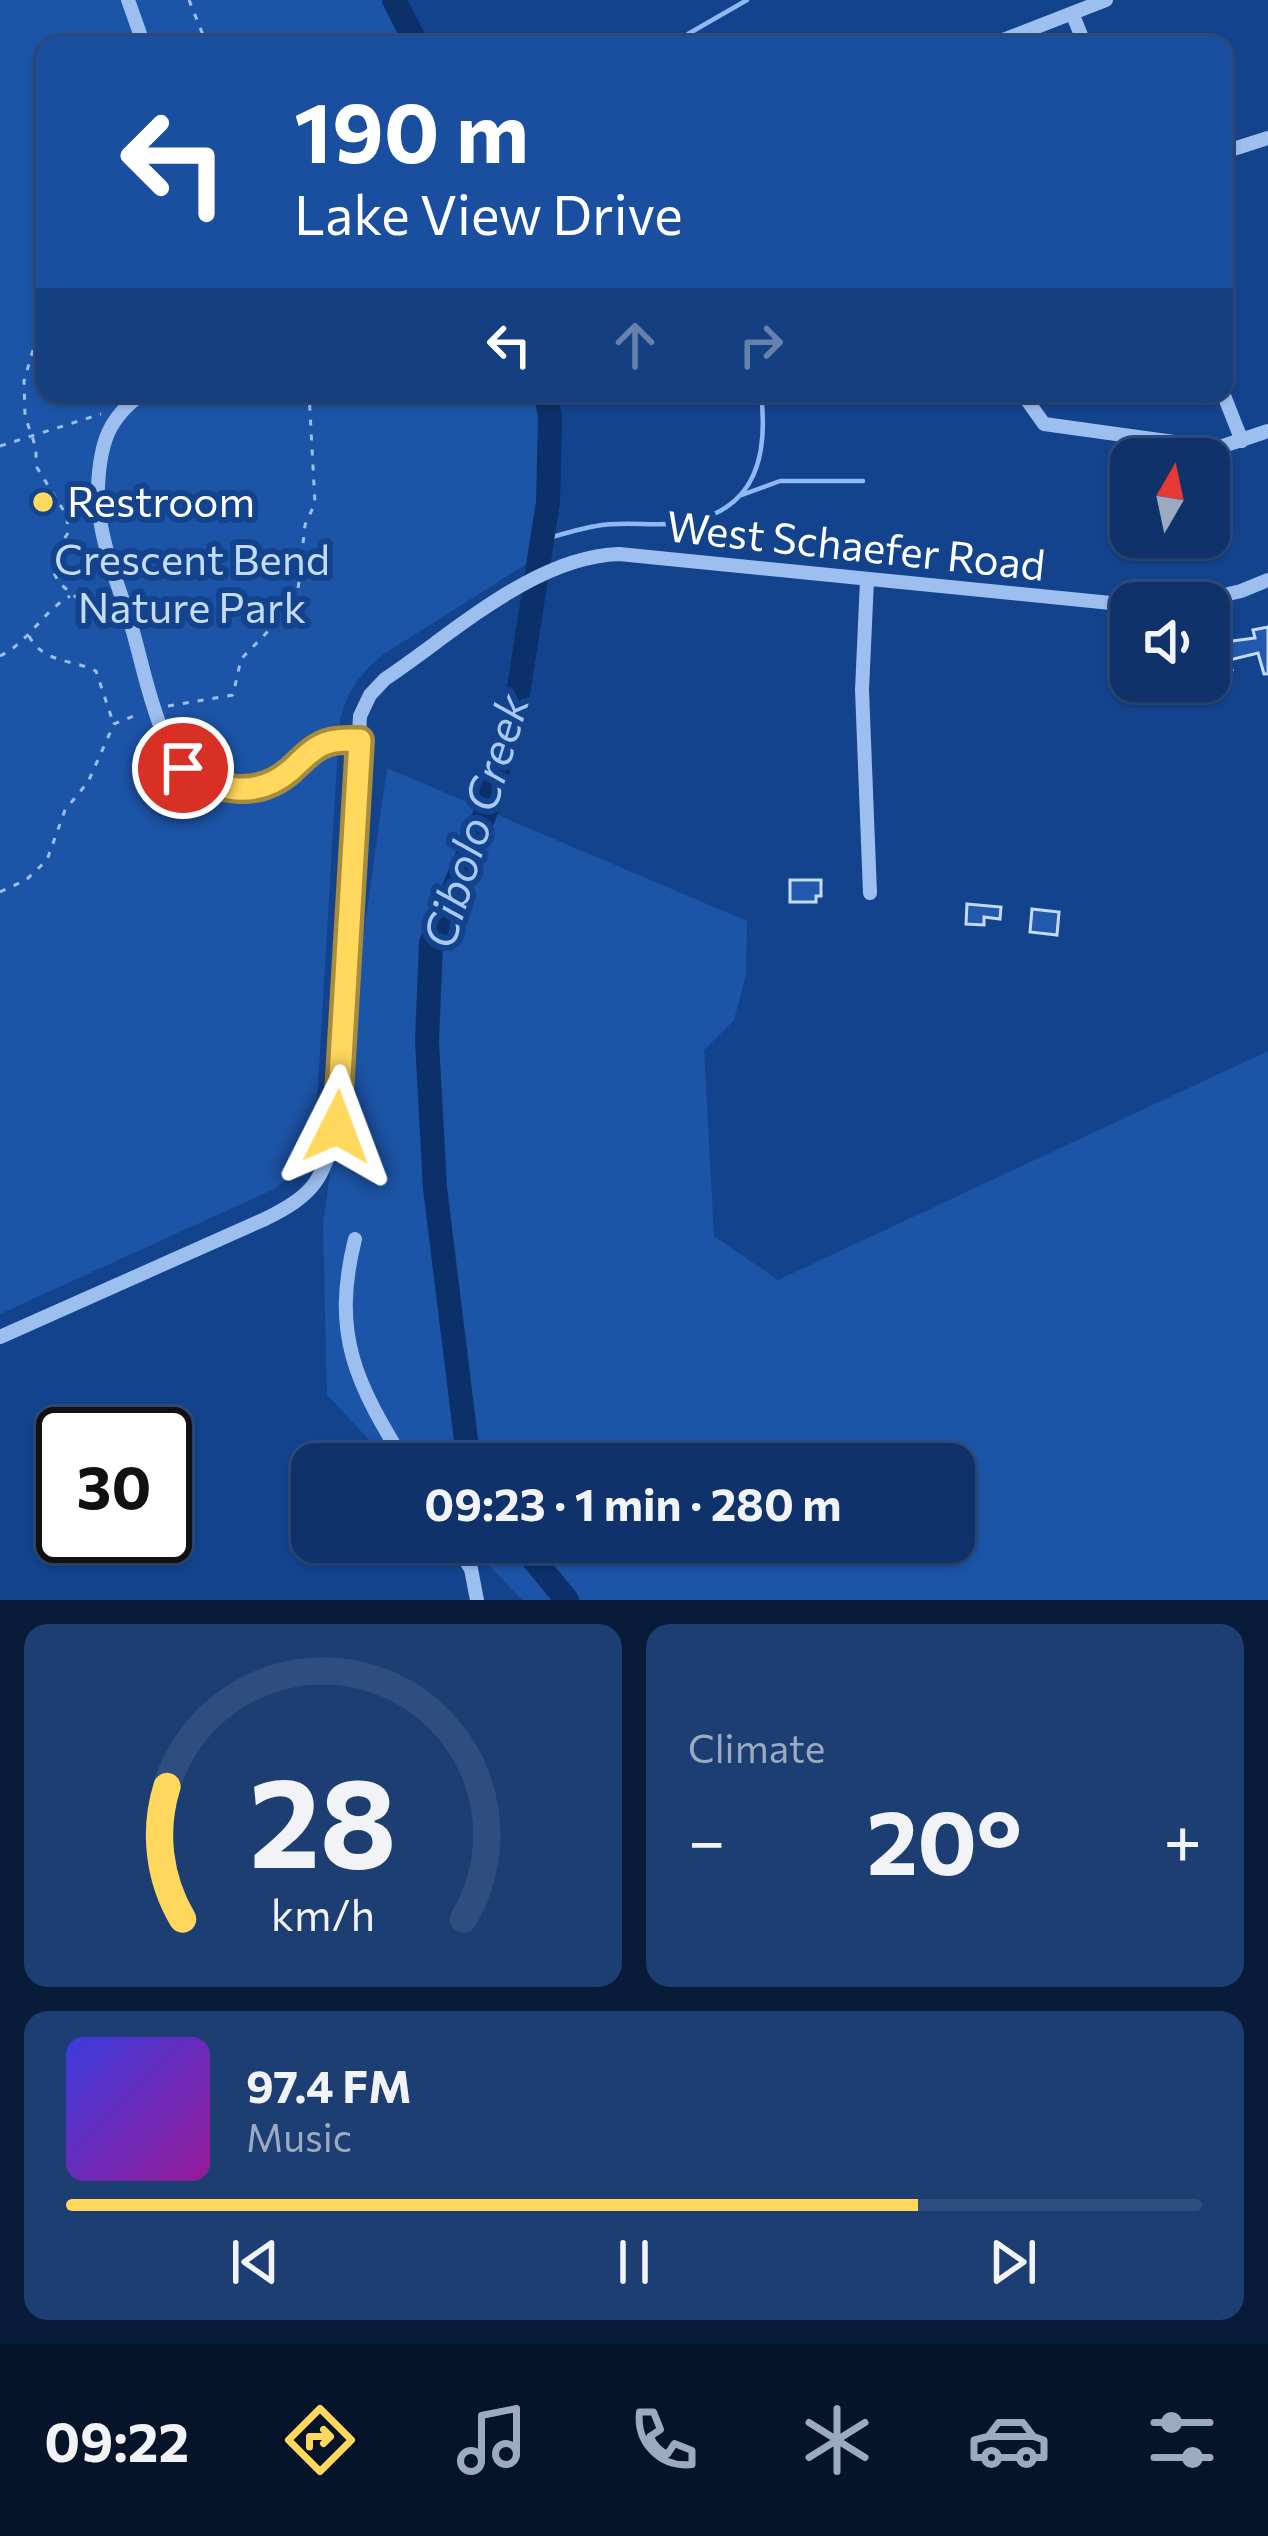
<!DOCTYPE html>
<html lang="en">
<head>
<meta charset="utf-8">
<style>
	body { margin:0; font-family:Commissioner,sans-serif; background:#1d3e72; color:#f1f3f6; height:100vh; display:flex; flex-direction:column; font-size:45px; white-space:nowrap }
	* { box-sizing:border-box; margin:0 }
	p { font-size:39px; color:#9baac1 }
	.icon { flex:none; width:66px; height:66px; fill:none; stroke:currentColor; stroke-width:2; stroke-linecap:round; stroke-linejoin:round }
	.map { position:relative; height:1600px; overflow:hidden }
	.details { display:flex; flex-direction:column; gap:24px; padding:24px; background:#081c3a; flex:1 }
	.details>* { flex:none }
	.top-card { position:absolute; left:36px; top:36px; width:1197px; height:366px; border-radius:24px; box-shadow:0 3px 9px #0004,0 0 0 3px #2f4d7e; background:#1a4fa0; color:#fff; overflow:hidden }
	.needle { width:78px; rotate:9deg }
	.tools { position:absolute; left:1110px; top:438px; display:grid; gap:24px }
	.tools a { display:grid; place-items:center; width:120px; height:120px; border-radius:24px; background:#0f326a; box-shadow:0 3px 9px #0004,0 0 0 3px #2f4d7e; font-size:60px }
	.speed { position:absolute; left:36px; top:1407px; display:flex; gap:24px; font-size:60px; font-weight:700; text-align:center }
	.speed>* { display:grid; place-content:center; width:156px; height:156px; border-radius:50%; background:#0f326a; box-shadow:0 3px 9px #0004,0 0 0 3px #2f4d7e; line-height:1 }
	.speed .limit { border:6px solid #111; border-radius:18px; background:#fff; color:#111 }
	.pin { position:absolute; display:grid; place-items:center; width:102px; height:102px; color:#fff; margin:-51px; border:6px solid #fff; border-radius:50%; box-shadow:0 3px 12px #0007 }
	.me { position:absolute; width:132px; margin:-66px; rotate:3deg; stroke-linejoin:round; filter:drop-shadow(0 0 9px #0008) }
	.turn { display:flex; align-items:center; gap:42px; height:252px; padding:0 60px; font-size:54px }
	.turn .icon { width:156px; height:156px; stroke-width:2.5 }
	.turn b { display:block; font-size:84px; line-height:102px }
	.lanes { display:flex; align-items:center; height:114px; padding:0 60px; background:#0003; justify-content:center; gap:60px; direction:ltr }
	.lanes .off { opacity:.35 }
	.big { font-size:90px; font-weight:700; line-height:1.1 }
	.details .card { flex:1; display:flex; flex-direction:column; justify-content:center; gap:18px; min-width:0; padding:0 42px; border-radius:24px; background:#1d3e72 }
	.details .dial { align-items:center; gap:0 }
	.dial svg { height:312px; overflow:visible; fill:none; stroke:#2f4d7e; stroke-width:7; stroke-linecap:round; text-anchor:middle }
	.dial text { fill:#f1f3f6; stroke:none }
	.song { display:flex; align-items:center; gap:36px }
	.cover { width:144px; height:144px; border-radius:18px; background:linear-gradient(135deg,hsl(240 70% 55%),hsl(300 70% 35%)) }
	.played { height:12px; border-radius:6px; background:linear-gradient(90deg,#ffd85d 75%,#2f4d7e 75%) }
	.keys { display:flex; justify-content:space-around; direction:ltr }
	.heat { display:flex; justify-content:space-between; align-items:center; font-size:66px; direction:ltr }
	.details .tiles { flex:1; display:grid; gap:24px; grid-template-columns:1fr 1fr }
	.card:last-child { grid-column:span 2 }
	.trip { position:absolute; left:291px; top:1443px; width:684px; height:120px; border-radius:24px; background:#0f326a; box-shadow:0 3px 9px #0004,0 0 0 3px #2f4d7e; font-weight:700; line-height:120px; text-align:center }
	.tabs { display:flex; height:192px; justify-content:space-around; align-items:center; background:#06142a; color:#9baac1 }
	.tabs .icon { width:84px; height:84px }
	.tabs .selected { color:#ffd85d }
	.tabs b { font-size:54px; color:#f1f3f6 }
	.map>svg:first-child { display:block }
	.green { fill:#1c54a7 }
	.lines { fill:none; stroke-linecap:round; stroke-linejoin:round }
	.stream { stroke:#8fb9f3; stroke-width:4.5 }
	.river { stroke:#0c3069; stroke-width:24 }
	.building { fill:#2259ac; stroke:#c4dbfc; stroke-width:3 }
	.path { stroke:#9dbff0; stroke-width:3; stroke-dasharray:6 9; stroke-linecap:butt }
	.minor { stroke:#9dbff0; stroke-width:14 }
	.route-casing { stroke:#a68c3c; stroke-width:30 }
	.route { stroke:#ffd85d; stroke-width:21 }
	.poi-dot { fill:#ffd85d; stroke:#14438d; stroke-width:4.5 }
	.labels { text-anchor:middle; stroke-width:12; stroke-linejoin:round; paint-order:stroke }
	.poi-label { font-size:42px; fill:#fff; stroke:#14438d; text-anchor:start }
	.street-label { font-size:42px; fill:#fff; stroke:#14438d }
	.park-label { font-size:42px; fill:#c4dbfc; stroke:#14438d }
	.water-label { font-size:45px; font-style:italic; fill:#a9c9f8; stroke:#14438d }
</style>
</head>
<body>
<div class="map">
<svg width="1268" height="1600" viewBox="0 0 1268 1600">
	<rect width="100%" height="100%" fill="#14438d"/>
	<!-- green -->
	<path class="green" d="M0 0H394L417 45H45V393H546C556 446 547 503 539 556L384 654C359 674 343 696 339 729L316 1118C313 1150 300 1173 272 1190L0 1314Z
		M387 768 747 921 746 975 734 1020 704 1050 714 1236 778 1280 1268 1051V1600H522L467 1542H954V1464H392L327 1395 323 1224Z"/>
	<g class="lines">
		<!-- stream -->
		<path class="stream" d="M680 45 688 34 747 0
			M739 496 780 481H863
			M542 540C559 535 578 529 596 526 626 520 658 528 689 522 758 508 768 453 761 393"/>
		<!-- river -->
		<path class="river" d="M394 0 417 45
			M469 1464 435 1188 427 1041 431 943 485 814 516 707 548 502 550 417 546 393
			M519 1542 567 1600"/>
	</g>
	<!-- building -->
	<path class="building" d="M1268 627V674H1264L1258 653 1229 660 1232 670 1214 675 1209 644 1255 638 1253 630Z
		M790 880H821V896H816V902H790Z
		M967 904 1001 907 1000 919 984 917V925L966 924Z
		M1032 909 1059 912 1057 935 1030 932Z"/>
	<g class="lines">
		<!-- path -->
		<path class="path" d="M189 0 207 45
			M33 350 24 381 25 416 36 448V466L67 516 68 533 56 551 52 569 59 583 98 615 112 611
			M0 446 101 414
			M29 636C43 663 72 659 96 671L113 722
			M0 656C29 642 42 612 70 596
			M168 706 233 695 241 659 282 617 298 590 305 525 315 503 309 393
			M0 892 26 880 47 860 65 810 88 782 114 724 141 713"/>
		<!-- minor -->
		<path class="minor" d="M128 0 144 45
			M1072 13 1085 45
			M990 45 1106 0
			M1224 152 1268 138
			M143 393C108 418 100 443 98 487 96 534 118 583 132 628 142 663 149 700 163 733 172 755 188 778 211 786 265 805 278 770 315 748 329 740 345 740 360 740
			M1022 393 1044 424 1217 448 1268 431
			M1223 393 1242 441
			M867 580 862 690 870 893
			M1190 603 1241 591 1268 580
			M355 1239C331 1335 356 1383 406 1464
			M0 1337 265 1219C315 1194 322 1181 337 1127L360 716 370 695 385 679C454 633 534 557 619 554L1131 605
			M454 1542 471 1569 477 1600"/>
	</g>
	<g class="lines">
		<!-- route casing -->
		<g class="route-casing">
			<path id="route" d="M183 768C218 791 256 800 291 770 303 759 314 746 330 742 339 739 350 740 360 740L337 1127"/>
		</g>
		<!-- route -->
		<use href="#route" class="route"/>
	</g>
	<!-- markers -->
	<circle class="poi-dot" cx="43" cy="502" r="12"/>
	<g class="labels">
		<!-- poi labels -->
		<g class="poi-label">
			<text x="67" y="517">Restroom</text>
		</g>
		<!-- street labels -->
		<g class="street-label">
			<text transform="translate(856 546) rotate(6)" y="15">West Schaefer Road</text>
		</g>
		<!-- park labels -->
		<g class="park-label">
			<text x="192" y="575">Crescent Bend<tspan x="192" dy="48">Nature Park</tspan></text>
		</g>
		<!-- water labels -->
		<g class="water-label">
			<text transform="translate(476 821) rotate(-73)" y="16">Cibolo Creek</text>
		</g>
	</g>
</svg>
<div class="tools">
<a><svg class="needle" viewBox="-14 -14 28 28"><path d="M0-13l5 13h-10z" fill="#e53935"/><path d="M0 13l5-13h-10z" fill="#9baac1"/></svg></a>
<a><svg class="icon" aria-label="sound" viewBox="0 0 24 24"><path d="M4 9h4l5-4v14l-5-4H4zM17 9q2 3 0 6"/></svg></a>
</div>
<div class="speed"><div class="limit">30</div></div>
<div class="pin" style="left:183px;top:768px;background:#d93025"><svg class="icon" aria-label="arrive" viewBox="0 0 24 24"><path d="M6 21V4h12l-3 4 3 4H6"/></svg></div>
<svg class="me" style="left:337px;top:1127px" viewBox="-20 -20 40 40"><path d="M0-17L14 15 0 8-14 15z" fill="#ffd85d" stroke="#fff" stroke-width="4"/></svg>
<div class="trip">09:23 · 1 min · 280 m</div>
<div class="top-card">
<div class="turn"><svg class="icon" aria-label="left" viewBox="0 0 24 24"><path d="M17 20v-9H6M10 6l-5 5 5 5"/></svg><div><b>190 m</b>Lake View Drive</div></div>
<div class="lanes"><svg class="icon" aria-label="left" viewBox="0 0 24 24"><path d="M17 20v-9H6M10 6l-5 5 5 5"/></svg><svg class="icon off" aria-label="ahead" viewBox="0 0 24 24"><path d="M12 20V5M6 11l6-6 6 6"/></svg><svg class="icon off" aria-label="right" viewBox="0 0 24 24"><path d="M7 20v-9h11M14 6l5 5-5 5"/></svg></div>
</div>
</div>
<section class="details">
<div class="tiles">
<div class="card dial"><svg viewBox="0 0 100 80">
<path d="M14 69A42 42 0 1 1 86 69"/>
<path d="M14 69A42 42 0 0 1 10 35" stroke="#ffd85d"/>
<text x="50" y="56" font-size="32" font-weight="700">28</text>
<text x="50" y="72" font-size="11">km/h</text>
</svg></div>
<div class="card"><p>Climate</p>
<div class="heat"><a>−</a><b class="big">20°</b><a>+</a></div>
</div>
<div class="card">
<div class="song"><i class="cover"></i><div><b>97.4 FM</b><p>Music</p></div></div>
<div class="played"></div>
<div class="keys"><svg class="icon" aria-label="previous" viewBox="0 0 24 24"><path d="M18 5L8 12l10 7zM5 5v14"/></svg><svg class="icon" aria-label="pause" viewBox="0 0 24 24"><path d="M8 5v14M16 5v14"/></svg><svg class="icon" aria-label="next" viewBox="0 0 24 24"><path d="M6 5l10 7-10 7zM19 5v14"/></svg></div>
</div>
</div>
</section>
<nav class="tabs">
<b>09:22</b>
<svg class="icon selected" aria-label="directions" viewBox="0 0 24 24"><path d="M12 3l9 9-9 9-9-9zM9 14v-3h6M13 9l2 2-2 2"/></svg>
<svg class="icon" aria-label="music" viewBox="0 0 24 24"><path d="M9 18V5l10-2v13"/><circle cx="6" cy="18" r="3"/><circle cx="16" cy="16" r="3"/></svg>
<svg class="icon" aria-label="phone" viewBox="0 0 24 24"><path d="M5 4h4l2 5-3 2q2 4 5 5l2-3 5 2v4C11 20 4 13 5 4z"/></svg>
<svg class="icon" aria-label="climate" viewBox="0 0 24 24"><path d="M12 3v18M4 7l16 10M4 17L20 7"/></svg>
<svg class="icon" aria-label="car" viewBox="0 0 24 24"><path d="M5 17H2v-5l4-1 3-4h7l3 4 3 1v5h-3M9 17h6M6 11h13"/><circle cx="7" cy="17" r="2"/><circle cx="17" cy="17" r="2"/></svg>
<svg class="icon" aria-label="filters" viewBox="0 0 24 24"><path d="M4 7h16M4 17h16"/><circle cx="9" cy="7" r="2"/><circle cx="15" cy="17" r="2"/></svg>
</nav>
</body>
</html>
